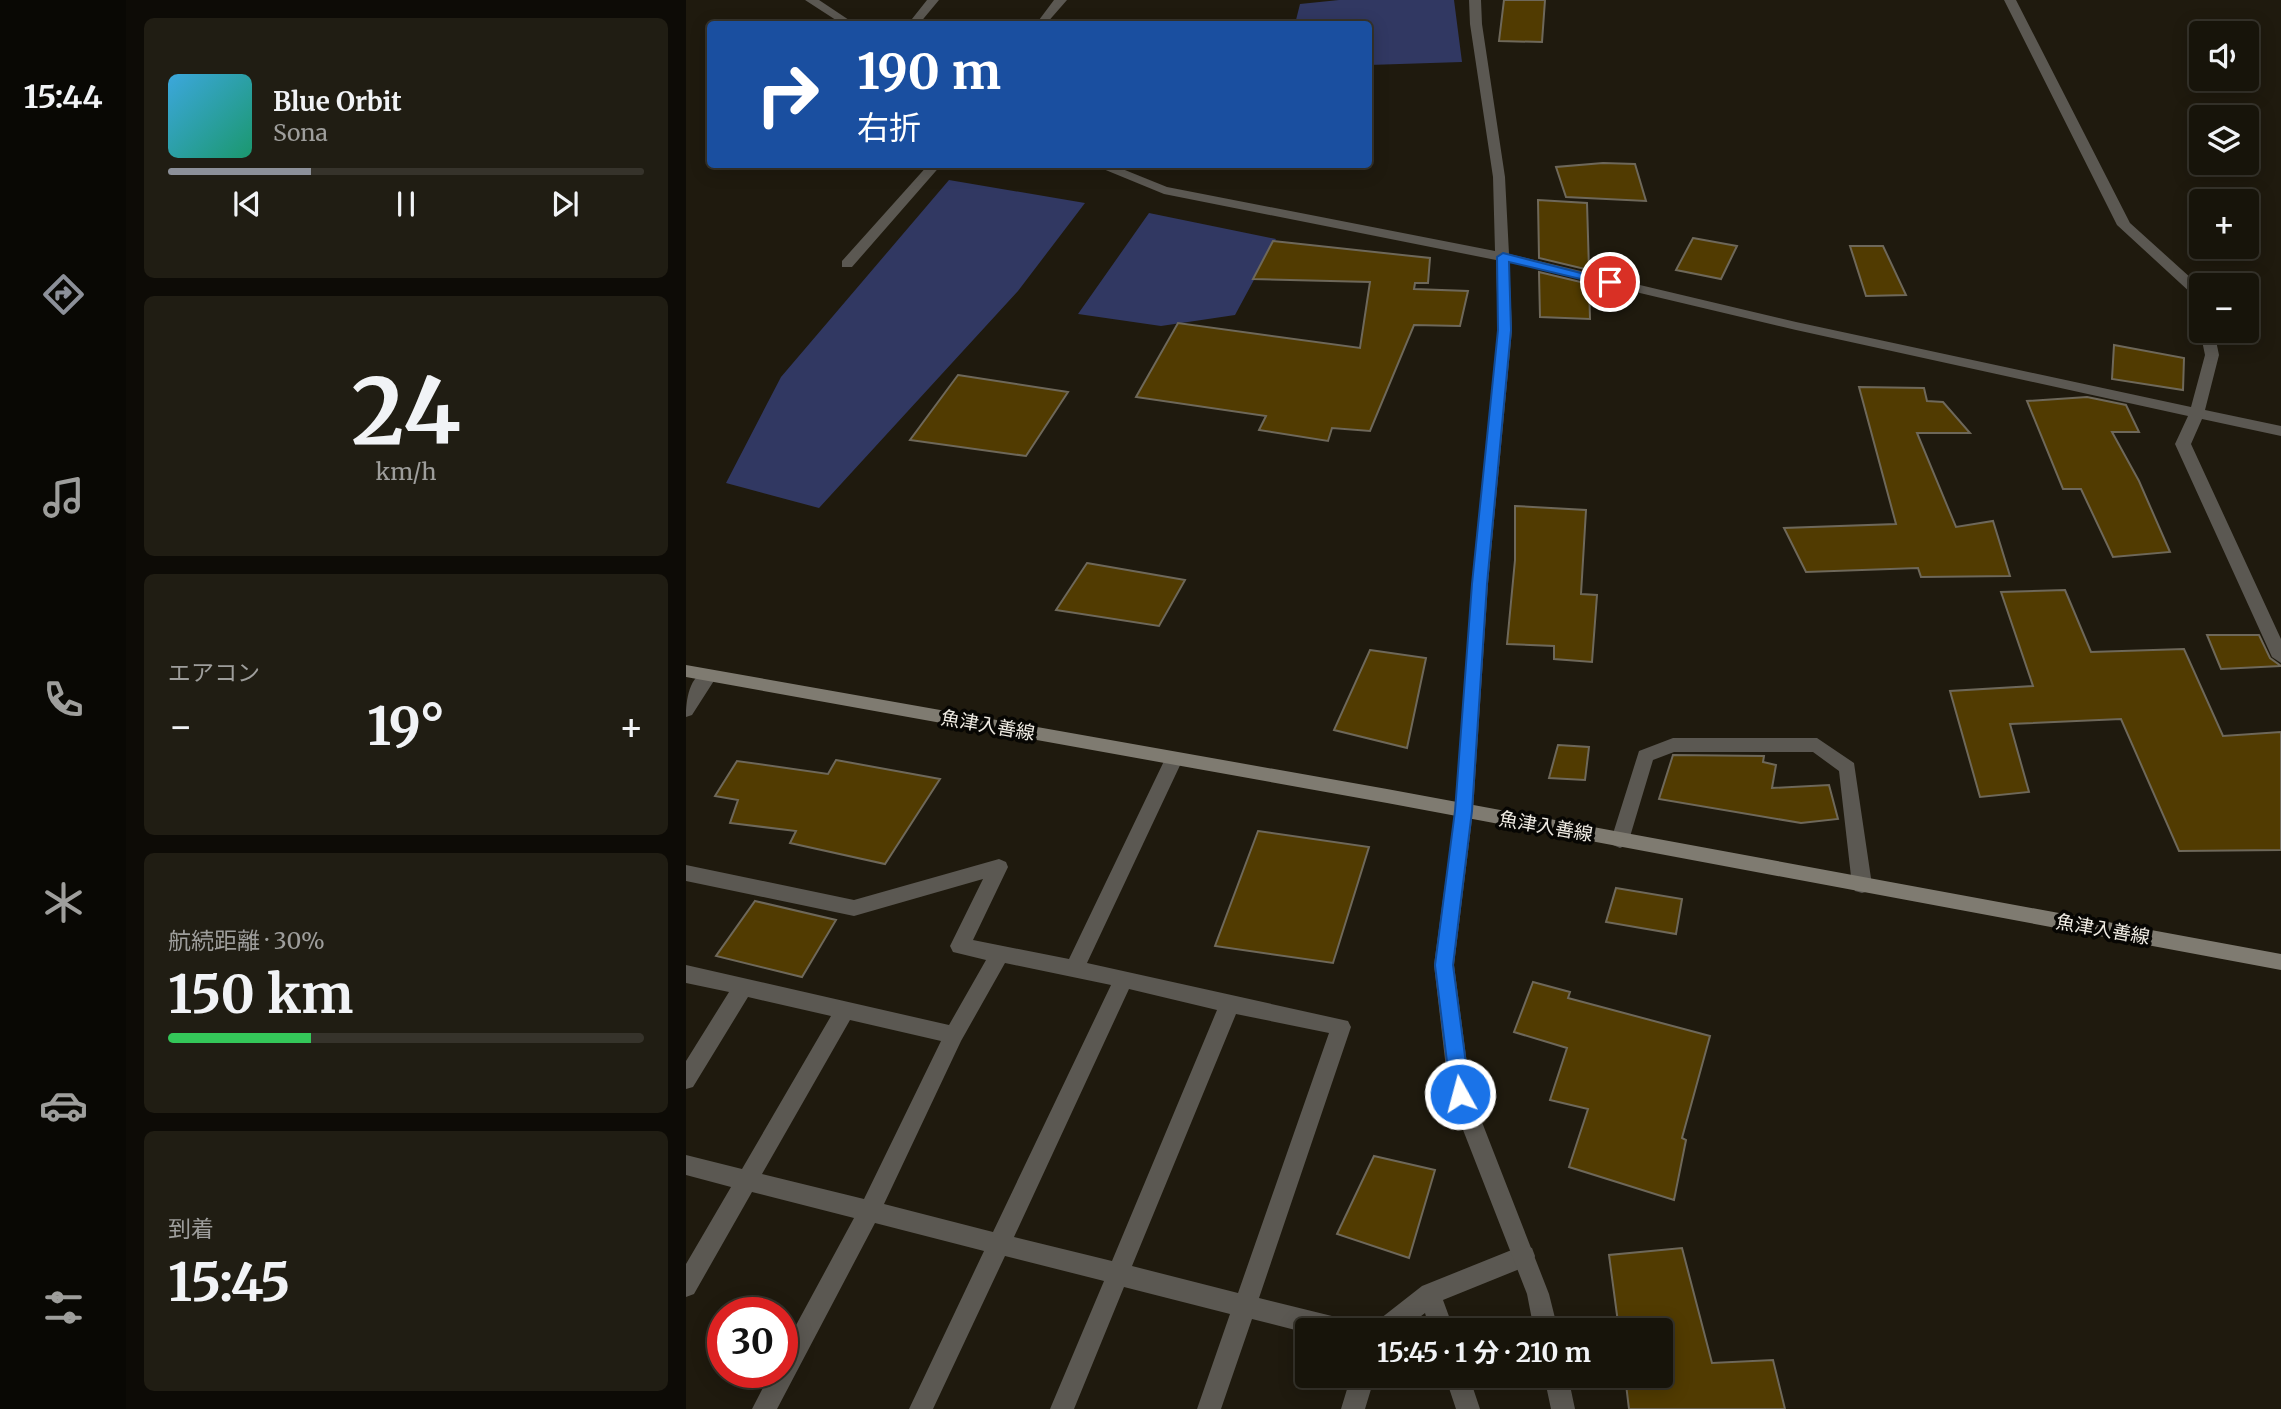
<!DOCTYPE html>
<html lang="ja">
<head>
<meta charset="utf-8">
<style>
	body { margin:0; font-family:Merriweather,"Noto Sans JP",serif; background:#201d13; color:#f1f3f6; height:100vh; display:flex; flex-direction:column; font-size:26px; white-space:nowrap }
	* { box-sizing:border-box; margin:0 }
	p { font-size:23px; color:#9e9e9c }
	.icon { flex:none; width:38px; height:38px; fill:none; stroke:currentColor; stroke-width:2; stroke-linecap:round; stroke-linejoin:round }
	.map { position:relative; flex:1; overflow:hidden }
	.details { display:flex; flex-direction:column; gap:18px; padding:18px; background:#0d0b06; width:560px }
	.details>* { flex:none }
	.guide { position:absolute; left:21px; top:21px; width:665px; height:147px; border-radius:7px; box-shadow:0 4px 18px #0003,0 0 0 2px #36332b; background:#1a4fa0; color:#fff; overflow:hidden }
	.buttons { position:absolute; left:1503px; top:21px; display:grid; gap:14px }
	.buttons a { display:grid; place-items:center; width:70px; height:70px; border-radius:7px; background:#17140a; box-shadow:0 4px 18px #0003,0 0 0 2px #36332b; font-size:35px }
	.speed { position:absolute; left:21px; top:1297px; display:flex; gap:14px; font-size:35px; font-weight:700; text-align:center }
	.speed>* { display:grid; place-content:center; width:91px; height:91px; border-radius:50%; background:#17140a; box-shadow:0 4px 18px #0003,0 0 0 2px #36332b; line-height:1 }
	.speed .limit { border:10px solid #d22; background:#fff; color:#111 }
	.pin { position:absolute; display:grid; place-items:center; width:60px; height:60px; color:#fff; margin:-30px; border:4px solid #fff; border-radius:50%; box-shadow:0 2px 7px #0007 }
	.me { position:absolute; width:77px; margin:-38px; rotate:353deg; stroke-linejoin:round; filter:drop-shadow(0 0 5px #0008) }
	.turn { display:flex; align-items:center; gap:24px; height:147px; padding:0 35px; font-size:32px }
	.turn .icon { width:91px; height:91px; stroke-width:2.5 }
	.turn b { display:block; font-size:49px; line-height:60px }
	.big { font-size:52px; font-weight:700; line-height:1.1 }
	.details .tile { flex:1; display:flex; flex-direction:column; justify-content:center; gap:10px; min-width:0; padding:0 24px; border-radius:10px; background:#201d13 }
	.details .dial { align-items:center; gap:0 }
	.dial b { font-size:91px; line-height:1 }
	.song { display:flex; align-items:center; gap:21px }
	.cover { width:84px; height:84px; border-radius:10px; background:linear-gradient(135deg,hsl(200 70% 55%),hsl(160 70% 35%)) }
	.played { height:7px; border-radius:4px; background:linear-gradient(90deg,#8c9099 30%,#36332b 30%) }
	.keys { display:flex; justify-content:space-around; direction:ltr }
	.heat { display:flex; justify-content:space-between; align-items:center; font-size:38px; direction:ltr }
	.charge { height:10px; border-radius:5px; background:linear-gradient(90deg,#34c759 30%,#36332b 0) }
	.trip { position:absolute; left:609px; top:1318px; width:378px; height:70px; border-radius:7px; background:#17140a; box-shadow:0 4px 18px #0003,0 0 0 2px #36332b; font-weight:700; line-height:70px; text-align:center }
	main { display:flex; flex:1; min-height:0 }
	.tab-bar { display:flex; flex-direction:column; width:126px; justify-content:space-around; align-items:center; background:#090804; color:#9e9e9c }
	.tab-bar .icon { width:49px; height:49px }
	.tab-bar .current { color:#8c9099 }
	.tab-bar b { font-size:32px; color:#f1f3f6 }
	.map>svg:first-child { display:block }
	.green { fill:#313862 }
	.building { fill:#513b01; stroke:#6e685a; stroke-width:2 }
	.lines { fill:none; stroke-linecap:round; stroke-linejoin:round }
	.service { fill:#5b5852; fill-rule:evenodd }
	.minor { fill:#5b5852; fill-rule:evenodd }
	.secondary { fill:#7f7b71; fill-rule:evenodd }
	.route { fill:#1a73e8; stroke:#114b97; stroke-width:2 }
	.labels { text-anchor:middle; stroke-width:7; stroke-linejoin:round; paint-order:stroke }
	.street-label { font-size:19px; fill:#f0ece4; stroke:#070603 }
</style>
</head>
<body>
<main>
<nav class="tab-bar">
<b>15:44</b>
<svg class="icon current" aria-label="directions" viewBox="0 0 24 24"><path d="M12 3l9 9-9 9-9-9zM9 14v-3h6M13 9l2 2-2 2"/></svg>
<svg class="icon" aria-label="music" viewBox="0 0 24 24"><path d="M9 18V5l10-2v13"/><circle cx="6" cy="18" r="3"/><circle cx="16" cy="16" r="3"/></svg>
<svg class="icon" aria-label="phone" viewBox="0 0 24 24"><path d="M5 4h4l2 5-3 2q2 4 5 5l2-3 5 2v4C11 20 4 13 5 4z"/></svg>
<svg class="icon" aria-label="climate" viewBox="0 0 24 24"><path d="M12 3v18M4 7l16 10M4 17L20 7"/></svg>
<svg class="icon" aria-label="car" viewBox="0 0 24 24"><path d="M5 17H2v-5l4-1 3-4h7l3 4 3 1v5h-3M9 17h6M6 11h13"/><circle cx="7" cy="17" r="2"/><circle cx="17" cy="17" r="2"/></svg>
<svg class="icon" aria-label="filters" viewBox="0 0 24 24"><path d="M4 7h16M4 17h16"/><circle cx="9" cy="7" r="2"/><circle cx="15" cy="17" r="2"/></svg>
</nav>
<section class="details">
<div class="tile">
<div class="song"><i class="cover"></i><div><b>Blue Orbit</b><p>Sona</p></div></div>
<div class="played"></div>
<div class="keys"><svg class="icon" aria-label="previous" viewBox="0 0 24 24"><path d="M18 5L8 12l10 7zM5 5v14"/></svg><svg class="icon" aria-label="pause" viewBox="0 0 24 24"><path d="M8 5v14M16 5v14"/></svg><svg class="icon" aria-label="next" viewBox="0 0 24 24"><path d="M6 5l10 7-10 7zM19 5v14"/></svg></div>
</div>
<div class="tile dial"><b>24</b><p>km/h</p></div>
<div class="tile"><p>エアコン</p>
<div class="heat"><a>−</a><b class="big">19°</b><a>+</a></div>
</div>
<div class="tile"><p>航続距離 · 30%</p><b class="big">150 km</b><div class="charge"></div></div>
<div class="tile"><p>到着</p><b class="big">15:45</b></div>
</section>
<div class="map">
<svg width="1595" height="1409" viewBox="0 0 1595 1409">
	<rect width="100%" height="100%" fill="#1f1a0e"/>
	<!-- green -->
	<path class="green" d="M653 0H768L776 62 683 65 682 24H609L614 4Z
		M263 180 399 203 332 291 133 508 40 483 95 377Z
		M463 213 590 239 549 315 475 326 392 314Z"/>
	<!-- building -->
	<path class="building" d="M818 0H859L856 42 813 41Z
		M917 163 949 164 960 201 880 197 870 167Z
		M852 200 901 203 903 270 853 258Z
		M1007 238 1051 246 1035 279 990 270Z
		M587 241 744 258 742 283H729L728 289 782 291 774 326 728 325 684 431 646 428 642 441 573 430 580 416 450 397 492 323 674 348 684 282 567 279Z
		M1164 246H1197L1220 295 1180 296Z
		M853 272 903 284 904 319 854 317Z
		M1428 345 1498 358 1497 390 1426 379Z
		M272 375 382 392 340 456 224 440Z
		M1173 387 1238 388 1241 401 1257 402 1284 433H1231L1270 527 1307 521 1324 576 1235 577 1232 568 1120 572 1098 528 1210 524Z
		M1401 397 1440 405 1453 432H1426L1453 481 1484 552 1427 557 1395 489H1377L1341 401Z
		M829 506 900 510 895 594 911 595 906 662 868 659V646L821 644 829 560Z
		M401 563 499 580 473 626 370 610Z
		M1379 590 1405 652 1498 649 1537 736 1595 732V850L1493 851 1435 719 1324 724 1343 792 1294 797 1264 691 1347 686 1315 592Z
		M1521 635H1573L1584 658 1595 666 1535 669Z
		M684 650 740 658 721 748 648 730Z
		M872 745 903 747 899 780 863 778Z
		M987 755 1078 756 1077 762 1090 765 1086 788 1143 785 1152 819 1115 823 973 799Z
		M150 760 254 779 199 864 104 843 110 831 44 823 52 800 29 796 51 761 142 774Z
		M572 831 683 847 647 963 529 946Z
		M930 888 996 899 990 934 920 922Z
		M69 901 150 920 116 977 30 956Z
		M847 982 884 992 882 998 1024 1036 996 1138 1000 1140 988 1200 883 1167 902 1109 864 1100 881 1048 828 1032Z
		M688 1156 749 1170 723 1258 651 1234Z
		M996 1248 1026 1363 1087 1360 1099 1409H943L939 1376H975V1330H933L923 1255Z"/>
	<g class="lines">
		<!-- service -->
		<path class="service" d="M22 670 28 671 31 676 6 715 0 717C0 700 3 675 22 670Z
			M987 738H1131L1168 763 1186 885 1183 891 1176 893 1169 891 1166 885 1153 771 1127 752H988L967 760 943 840 941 845 934 848 927 845 925 840 953 751Z
			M488 752 494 754 497 759 401 963 662 1021 665 1027 573 1298 654 1318 662 1322 666 1330H621V1333L566 1319 535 1409H511L544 1314 438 1287 388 1409H364L418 1281 319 1256 247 1409H223L298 1251 189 1223 91 1409H66L85 1372H96V1351L168 1218 66 1192 8 1294 0 1297V1264L45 1187 0 1175V1155L56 1169 145 1016 62 997 7 1087 0 1089V1061L43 992 0 983V965L263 1025 300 960 267 952 264 946 297 879 168 916 0 881V865L168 900 313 859 320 862 322 867 287 940 383 959 479 759 482 754ZM319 963 425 985 307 1232 198 1204 275 1041ZM443 989 531 1010 426 1261 328 1237ZM550 1014 643 1033 552 1293 446 1266ZM164 1020 255 1041 178 1199 76 1174Z
			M838 1245 846 1248 849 1256 846 1264 757 1300 768 1330H744L739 1313 717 1330H686L690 1322 736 1286Z
			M665 1376H689L679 1409H655Z
			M759 1376H783L794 1409H770Z"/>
		<!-- minor -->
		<path class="minor" d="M119 0H133L169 24H156Z
			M241 0H253L233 24H222Z
			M368 0H381L360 24H350Z
			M783 0H795L796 24 819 177 823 254 1110 322 1505 407 1519 355 1514 331 1516 329 1528 331 1533 355 1519 410 1595 426V436L1516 419 1505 444 1595 639V663L1586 657 1489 444 1502 416 1110 330 823 262 826 330 802 584 787 811 768 965 785 1094 863 1294 872 1330H848L841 1294 763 1094 748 965 769 811 786 584 812 330 810 260 478 194 405 164H424L481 187 809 251 807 177 784 24Z
			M1318 0H1330L1444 223 1516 288V310L1509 306 1506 294 1431 225Z
			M243 164H256L166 267H156V261Z
			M858 1376H882L889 1409H865Z"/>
		<!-- secondary -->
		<path class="secondary" d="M0 665 701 789 1595 954V970L701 803 0 677Z"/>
	</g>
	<!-- route -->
	<path class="route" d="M817 253 930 282 924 286 823 262 825 330 801 584 786 811 767 965 784 1094 781 1100 774 1103 767 1100 765 1094 749 965 769 811 786 584 812 330 811 257Z"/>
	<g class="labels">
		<!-- street labels -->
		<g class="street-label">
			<text transform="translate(302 725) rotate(10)" y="7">魚津入善線</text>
			<text transform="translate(860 826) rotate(10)" y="7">魚津入善線</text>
			<text transform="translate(1417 929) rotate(10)" y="7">魚津入善線</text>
		</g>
	</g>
</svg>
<div class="buttons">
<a><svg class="icon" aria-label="sound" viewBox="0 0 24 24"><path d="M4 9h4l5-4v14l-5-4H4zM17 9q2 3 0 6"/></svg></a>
<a><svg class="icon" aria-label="layers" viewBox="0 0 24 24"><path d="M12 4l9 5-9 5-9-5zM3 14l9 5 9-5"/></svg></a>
<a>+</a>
<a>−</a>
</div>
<div class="speed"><div class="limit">30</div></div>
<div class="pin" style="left:924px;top:282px;background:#d93025"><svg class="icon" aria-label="arrive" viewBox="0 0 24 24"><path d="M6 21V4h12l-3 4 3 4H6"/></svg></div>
<svg class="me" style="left:774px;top:1094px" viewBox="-20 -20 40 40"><circle r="17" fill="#1a73e8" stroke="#fff" stroke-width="3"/><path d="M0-11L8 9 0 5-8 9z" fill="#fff"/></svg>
<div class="trip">15:45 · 1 分 · 210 m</div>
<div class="guide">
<div class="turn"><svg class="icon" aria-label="right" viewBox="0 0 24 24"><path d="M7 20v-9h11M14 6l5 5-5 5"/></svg><div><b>190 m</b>右折</div></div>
</div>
</div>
</main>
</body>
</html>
